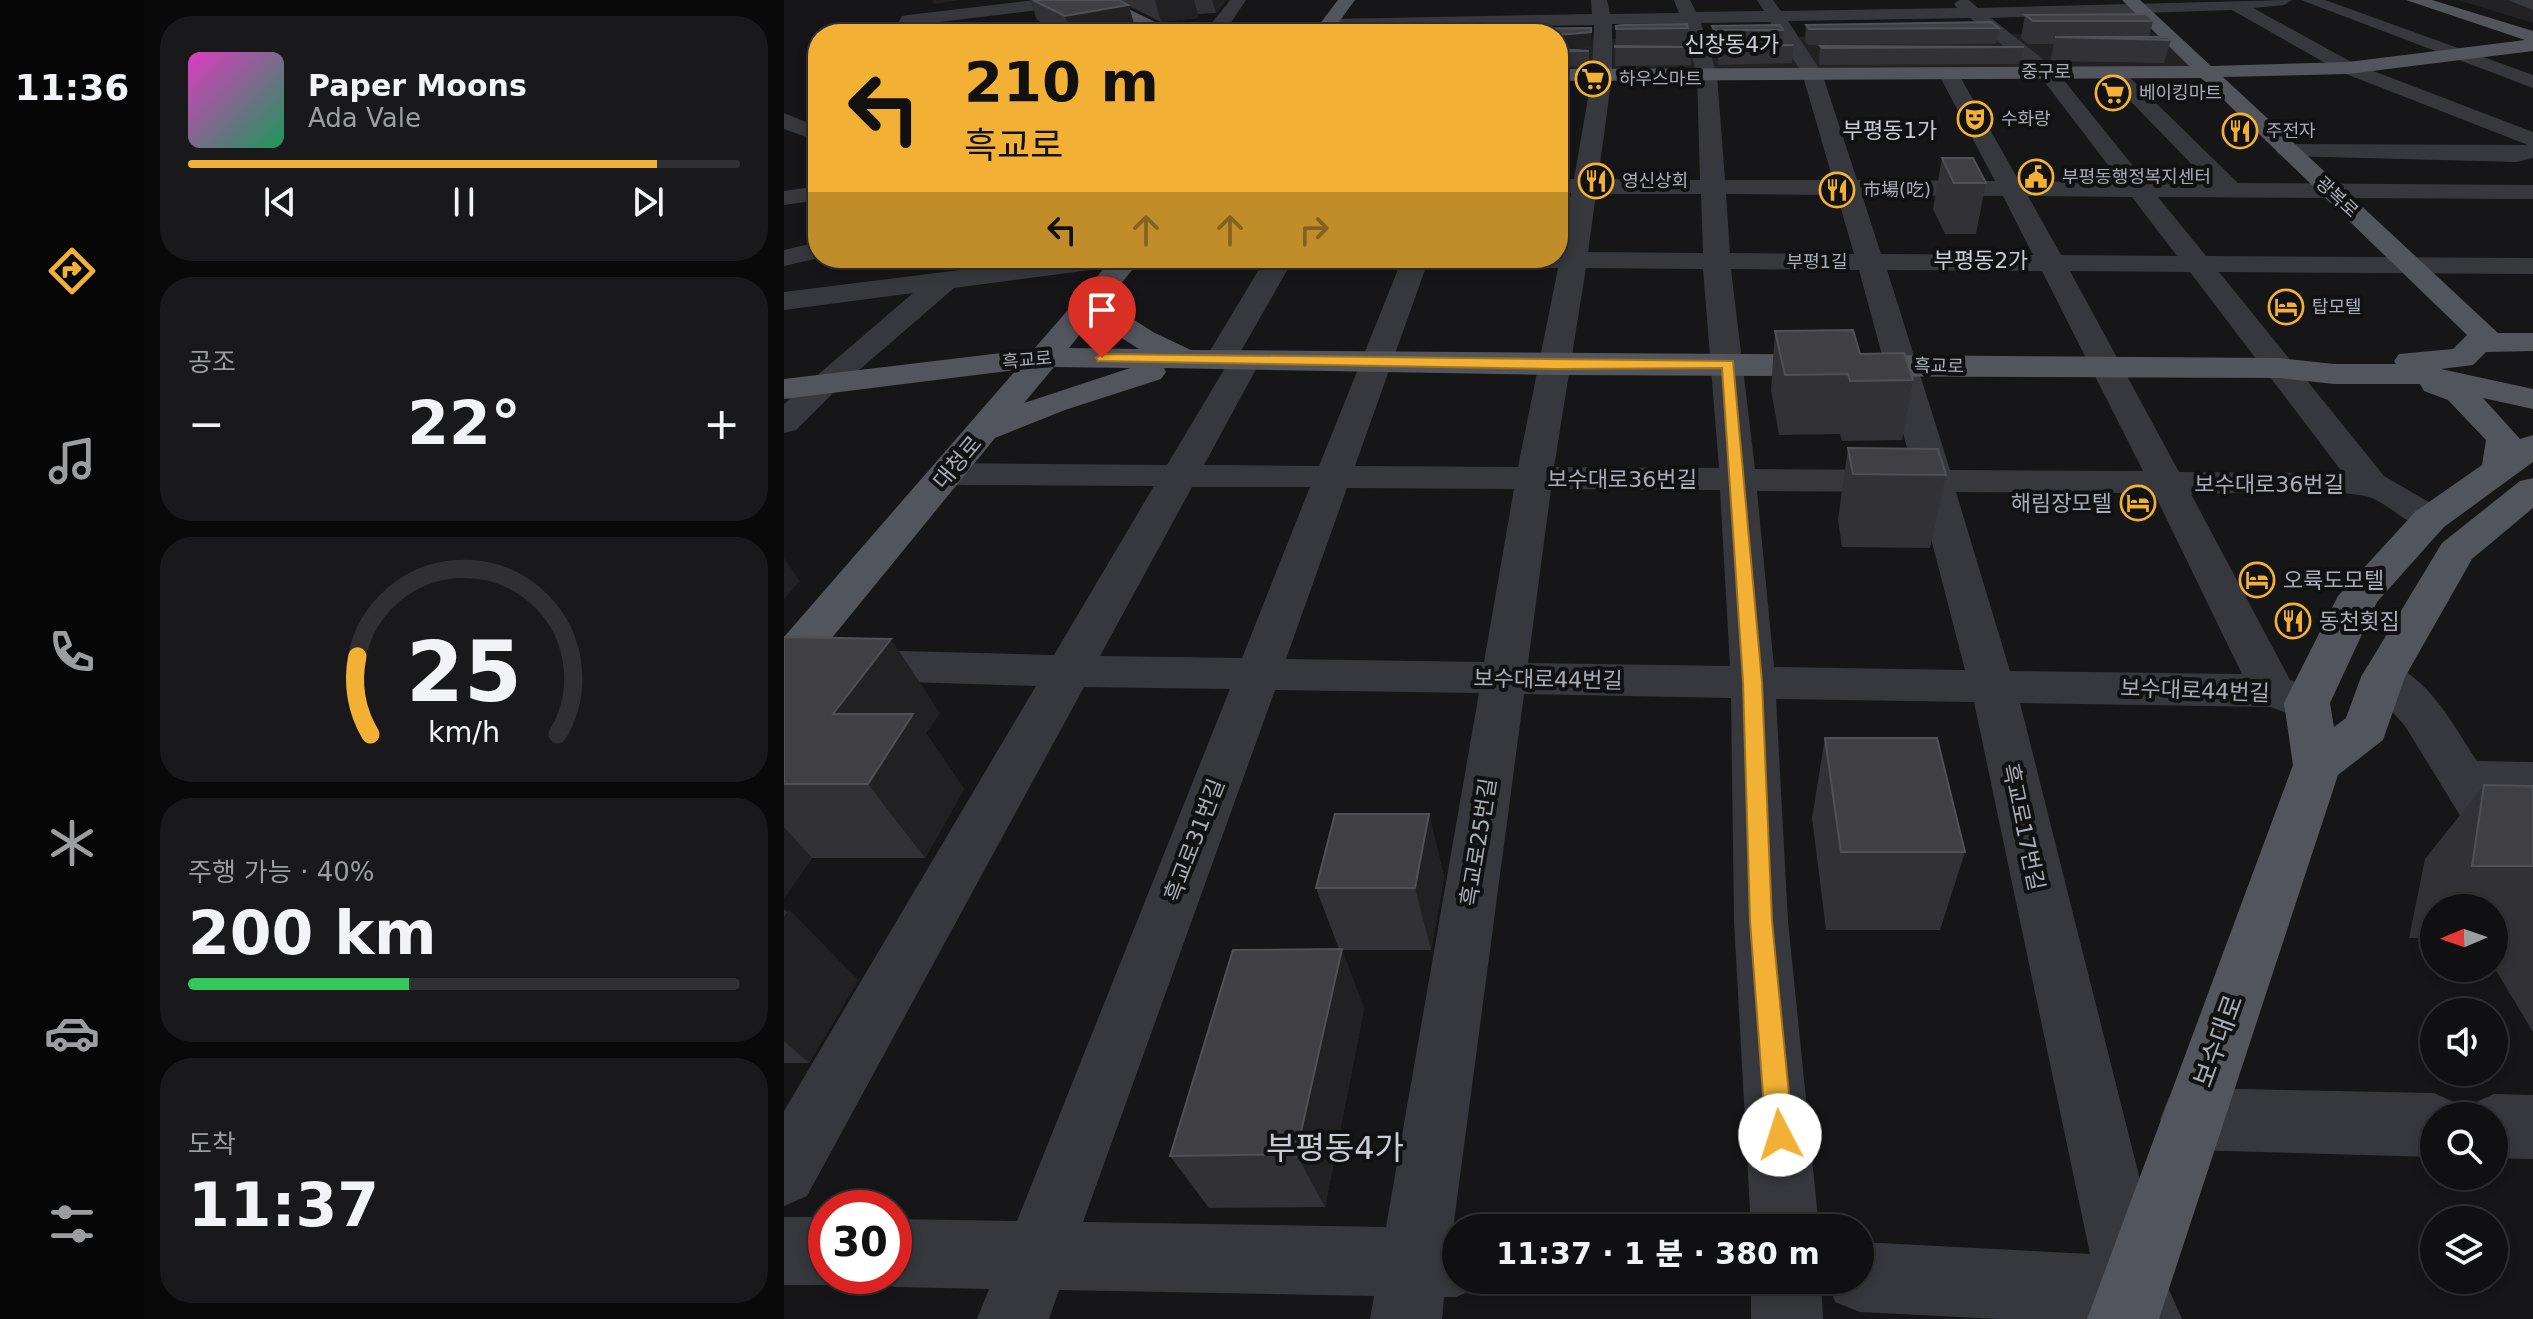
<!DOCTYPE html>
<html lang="ko">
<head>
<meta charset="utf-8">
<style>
	body { margin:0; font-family:"DejaVu Sans","Noto Sans KR",sans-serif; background:#19191b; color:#f1f3f6; height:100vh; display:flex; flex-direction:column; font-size:30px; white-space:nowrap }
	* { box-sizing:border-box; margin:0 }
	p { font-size:26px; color:#9c9d9f }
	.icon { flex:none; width:44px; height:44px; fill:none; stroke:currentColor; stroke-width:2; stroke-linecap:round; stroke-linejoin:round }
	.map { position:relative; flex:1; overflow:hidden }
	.side { display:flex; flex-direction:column; gap:16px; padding:16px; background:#09090a; width:640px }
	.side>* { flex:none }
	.banner { position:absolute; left:24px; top:24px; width:760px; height:244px; border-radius:32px; box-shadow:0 4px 12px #0003,0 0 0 2px #303032; background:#f2b134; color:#111; overflow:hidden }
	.needle { width:52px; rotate:268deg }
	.controls { position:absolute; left:1636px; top:894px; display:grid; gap:16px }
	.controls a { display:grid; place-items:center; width:88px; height:88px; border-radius:50%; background:#101012; box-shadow:0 4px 12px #0003,0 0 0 2px #303032; font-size:40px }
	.speed { position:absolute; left:24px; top:1190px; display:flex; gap:16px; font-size:40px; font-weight:700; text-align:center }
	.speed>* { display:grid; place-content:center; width:104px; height:104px; border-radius:50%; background:#101012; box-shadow:0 4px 12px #0003,0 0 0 2px #303032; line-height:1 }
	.speed .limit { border:12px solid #d22; background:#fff; color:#111 }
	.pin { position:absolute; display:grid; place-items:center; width:68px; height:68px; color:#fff; margin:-82px -34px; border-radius:50% 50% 50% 0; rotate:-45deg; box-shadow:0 0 8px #0007 }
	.pin .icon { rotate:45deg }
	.me { position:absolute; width:88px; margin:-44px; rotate:355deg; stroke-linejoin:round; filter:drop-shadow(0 0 6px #0008) }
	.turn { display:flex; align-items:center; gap:28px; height:168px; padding:0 24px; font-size:36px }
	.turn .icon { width:104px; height:104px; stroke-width:2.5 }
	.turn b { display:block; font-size:56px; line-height:68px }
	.lanes { display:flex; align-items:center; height:76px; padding:0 24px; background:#0003; justify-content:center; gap:40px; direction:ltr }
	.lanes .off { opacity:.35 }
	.big { font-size:60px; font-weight:800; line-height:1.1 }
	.side .tile { flex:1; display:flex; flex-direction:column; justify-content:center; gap:12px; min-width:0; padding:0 28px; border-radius:32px; background:#19191b }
	.side .dial { align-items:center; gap:0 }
	.dial svg { height:208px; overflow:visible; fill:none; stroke:#303032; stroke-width:7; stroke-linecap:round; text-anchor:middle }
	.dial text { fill:#f1f3f6; stroke:none }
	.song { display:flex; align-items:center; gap:24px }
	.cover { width:96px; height:96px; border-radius:12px; background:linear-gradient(135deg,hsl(310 70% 55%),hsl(150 70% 35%)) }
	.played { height:8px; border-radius:4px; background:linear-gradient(90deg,#f2b134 85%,#303032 85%) }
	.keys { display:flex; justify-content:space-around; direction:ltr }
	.heat { display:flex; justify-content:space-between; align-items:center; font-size:44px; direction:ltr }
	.charge { height:12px; border-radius:6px; background:linear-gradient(90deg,#34c759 40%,#303032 0) }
	.trip { position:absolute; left:658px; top:1214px; width:432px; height:80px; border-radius:40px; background:#101012; box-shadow:0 4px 12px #0003,0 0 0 2px #303032; font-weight:800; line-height:80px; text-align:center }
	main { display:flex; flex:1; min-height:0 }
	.menu { display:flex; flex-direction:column; width:144px; justify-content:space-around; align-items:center; background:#060607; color:#9c9d9f }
	.menu .icon { width:56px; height:56px }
	.menu .on { color:#f2b134 }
	.menu b { font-size:36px; color:#f1f3f6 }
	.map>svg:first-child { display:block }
	.built { fill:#222225 }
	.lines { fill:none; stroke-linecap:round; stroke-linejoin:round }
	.minor { fill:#37383d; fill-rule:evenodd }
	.major { fill:#53555c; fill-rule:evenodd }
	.wall { fill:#323236 }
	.shaded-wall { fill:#212124 }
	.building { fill:#3f3f44; stroke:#4f5156; stroke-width:2 }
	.route { fill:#f2b134; stroke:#9d7322; stroke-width:2 }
	.labels { text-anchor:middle; stroke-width:8; stroke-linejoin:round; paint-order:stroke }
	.far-street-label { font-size:18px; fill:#a8adb8; stroke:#111113 }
	.far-poi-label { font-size:18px; fill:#a8adb8; stroke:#111113; text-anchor:start }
	.far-quarter-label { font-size:22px; fill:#c9ccd4; stroke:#111113 }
	.street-label { font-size:22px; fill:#a8adb8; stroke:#111113 }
	.poi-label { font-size:22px; fill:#a8adb8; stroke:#111113; text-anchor:start }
	.near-street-label { font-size:26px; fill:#a8adb8; stroke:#111113 }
	.near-quarter-label { font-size:32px; fill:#c9ccd4; stroke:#111113 }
</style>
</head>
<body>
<main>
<nav class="menu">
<b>11:36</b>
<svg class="icon on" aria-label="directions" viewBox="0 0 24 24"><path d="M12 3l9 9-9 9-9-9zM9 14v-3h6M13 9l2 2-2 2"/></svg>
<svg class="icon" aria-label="music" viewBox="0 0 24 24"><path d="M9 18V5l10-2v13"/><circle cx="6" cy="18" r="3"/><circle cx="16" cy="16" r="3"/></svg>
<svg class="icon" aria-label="phone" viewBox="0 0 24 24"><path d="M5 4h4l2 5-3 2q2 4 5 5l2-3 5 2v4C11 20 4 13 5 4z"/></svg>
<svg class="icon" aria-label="climate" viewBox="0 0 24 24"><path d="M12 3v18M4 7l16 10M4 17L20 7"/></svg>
<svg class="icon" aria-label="car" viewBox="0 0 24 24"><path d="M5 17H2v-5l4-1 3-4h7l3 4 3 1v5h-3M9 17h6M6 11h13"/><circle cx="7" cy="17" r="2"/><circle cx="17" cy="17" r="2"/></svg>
<svg class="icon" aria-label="filters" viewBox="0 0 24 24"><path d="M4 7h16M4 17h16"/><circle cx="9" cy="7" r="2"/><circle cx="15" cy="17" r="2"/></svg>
</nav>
<section class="side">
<div class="tile">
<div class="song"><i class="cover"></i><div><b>Paper Moons</b><p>Ada Vale</p></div></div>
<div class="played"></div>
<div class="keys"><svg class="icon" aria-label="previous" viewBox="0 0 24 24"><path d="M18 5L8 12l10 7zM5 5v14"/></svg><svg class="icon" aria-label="pause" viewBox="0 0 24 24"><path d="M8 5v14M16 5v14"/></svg><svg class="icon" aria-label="next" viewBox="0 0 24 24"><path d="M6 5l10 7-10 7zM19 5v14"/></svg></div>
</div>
<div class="tile"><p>공조</p>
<div class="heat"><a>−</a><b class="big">22°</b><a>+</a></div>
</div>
<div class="tile dial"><svg viewBox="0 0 100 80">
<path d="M14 69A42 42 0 1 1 86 69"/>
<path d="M14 69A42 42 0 0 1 9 39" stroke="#f2b134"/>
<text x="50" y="56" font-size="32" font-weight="700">25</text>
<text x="50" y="72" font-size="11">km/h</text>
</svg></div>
<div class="tile"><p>주행 가능 · 40%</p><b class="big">200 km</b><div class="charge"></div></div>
<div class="tile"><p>도착</p><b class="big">11:37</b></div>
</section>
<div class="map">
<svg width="1749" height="1319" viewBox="0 0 1749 1319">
	<rect width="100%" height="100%" fill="#161618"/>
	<!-- built -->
	<path class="built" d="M1674 0H1749V23Z
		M1378 32 1420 72 774 69V40Z"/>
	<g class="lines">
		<!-- minor -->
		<path class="minor" d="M251 0H303L295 5 131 25 126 34H108L118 16 124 15Z
			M446 0H462L444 27 454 34 426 33 423 29Z
			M807 0H823L826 14 895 13 890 0H906L912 12 980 11 973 0H989L997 11 1173 8 1170 4 1175 0H1185L1194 8 1508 0 1500 5 1469 8 1571 64 1749 132V158L1733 162 1502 156 1494 154 1491 149 1494 144 1744 145 1557 72 1448 10 1207 18 1270 68 1362 182 1426 183 1322 76 1319 72 1322 68H1336L1454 183 1749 185V199L1374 197 1422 256 1749 258V274L1435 272 1600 476 1660 511 1665 519 1660 527C1624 536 1608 499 1576 495 1521 488 1462 494 1407 494L1506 680 1539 691 1546 703 1539 715 1523 720 1486 707 1236 703 1382 1283 1398 1319H1215L1076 1312 1051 1302 1043 1280H1076V1242L1306 1254 1190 702 992 699 1004 921 1035 1228H967L950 921 947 698 740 694 669 1229 672 1280H699L696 1287 672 1297H660L658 1319H586L590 1296 275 1290 265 1319H193L205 1289 110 1287 86 1277 110 1276V1219L233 1221 446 689 300 687 23 1196 0 1206V1111L252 686 0 678V648L270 655 370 486 163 485 150 482 145 474 150 466 163 463 383 465 441 368 426 366 421 359 477 266 430 264 426 258H774L787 193H774V179H790L808 75 810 25 545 29 536 24 545 19 808 14ZM1186 18 1256 76 1337 182 1235 181 1174 73 1164 67 1154 73 1211 181 1073 180 1038 73 1004 21ZM986 22 1018 73 1049 180H941L933 75 917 23ZM899 23 913 75 916 180 814 179 828 75V24ZM812 194H917L919 253 804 252ZM942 194 1053 195 1070 254 946 253ZM1078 195 1219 196 1249 255 1097 254ZM1244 196 1348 197 1393 256 1277 255ZM505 267H615L535 466 420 465 477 360 472 353 457 351ZM642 267 774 268 734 467 571 466ZM802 268 919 269 935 468 770 467ZM947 269 1075 270 1129 470 971 469ZM1103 270 1258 271 1359 471 1166 470ZM1286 271 1406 272 1559 473 1395 472ZM408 487H526L458 658 316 656ZM563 488 730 489 700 662 502 659ZM767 489 936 490 946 666 744 663ZM973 491 1135 492 1181 670 990 667ZM1172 492 1370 493 1458 674 1226 671ZM491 690 695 693 602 1227 299 1222Z
			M1517 0H1541L1749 75V88Z
			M1724 0H1749V10Z
			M0 113 34 127V141L0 129Z
			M34 186V200L0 205V191Z
			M34 242 35 258 0 266V250Z
			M272 258H351L347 264 337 266 170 288 52 390 12 430 0 433V404L129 293 0 310V292Z
			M1599 661C1645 675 1668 724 1693 761L1749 762V800H1719L1749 843V909L1730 903 1621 726C1607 709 1587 694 1577 677L1583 666Z
			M1407 1088 1650 1093 1672 1103 1678 1116H1650V1157L1407 1150 1385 1141 1376 1119 1385 1097Z
			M1710 1094 1749 1095V1159L1710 1158V1116H1683L1688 1104Z
			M0 1217H42V1276H64L42 1285H0Z
			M967 1280H1037L1039 1319H967Z"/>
		<!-- major -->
		<path class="major" d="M304 0H326L396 34H372Z
			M554 0H571L546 34H528Z
			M1338 0H1356L1427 66 1564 62 1741 40 1622 0H1648L1749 31V51L1564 74 1439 77 1714 333H1749V351L1702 352 1689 365 1657 369 1749 389V409L1699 398 1736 439 1749 435V462L1660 527 1593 602 1546 703 1550 727 1562 718 1577 677 1658 543 1736 481 1749 478V508L1688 559 1621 677 1599 740 1554 775 1375 1319H1303L1509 765 1500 703 1554 596 1632 511 1698 465 1702 440 1664 400 1640 391 1636 384H1550L1495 378 771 375 380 368 382 372 377 379 281 410 211 438 16 677 0 681V637L232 370 0 399V379L250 349 329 258H358L322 302 369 332 407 350 1495 358 1550 364H1612L1610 361 1615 354 1669 349 1683 335 1417 78 774 81V69L1405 66ZM308 319 355 349 285 348ZM270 367 346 368 240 403Z"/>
	</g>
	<!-- wall -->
	<path class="wall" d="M246 0H442L432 13 414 14 413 18 377 22 345 6 351 27 314 34H279L253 20Z
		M1241 15 1369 21 1365 37 1387 40 1380 63 1266 61 1270 44H1244L1237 38Z
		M1022 25 1215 28 1212 44 1024 45 1021 41Z
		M832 26 904 28V46H871L908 47 907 65 831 66Z
		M928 26 999 30 998 45H1010L1008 63 934 65V46H929L927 42Z
		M774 34 808 47 779 49 805 51V66L774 67Z
		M1036 46 1240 47 1236 64 1036 65 1035 63Z
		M1158 158 1202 183 1192 234H1161L1149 209Z
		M991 331 1076 354 1129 380 1118 440 1058 441 1056 434 995 435 987 390Z
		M1064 448 1162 475 1146 548 1058 547 1054 520Z
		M0 637 156 713 142 733 180 789 141 858H28L0 898Z
		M1041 738 1181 852 1156 930H1042L1028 818Z
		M1700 785 1749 786V1032L1710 967V908H1650V938H1625L1641 859Z
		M645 814 660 877 647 950H558L580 1009 541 1207 425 1208 386 1156 555 949 532 888Z
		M0 909 74 980 25 1063H0Z"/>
	<!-- shaded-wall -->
	<path class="shaded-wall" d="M148 0H176L149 4Z
		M371 0H410L414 14 413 18 377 22Z
		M428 0H442L432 13Z
		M344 5 351 27 314 34H287L281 16Z
		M807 32 808 47 774 50V35Z
		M0 558 16 581 0 599Z
		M107 639 156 713 142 733 180 789 141 858 84 784 49 714Z
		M645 814 660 877 647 950 631 888Z
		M0 827 28 858 0 898Z
		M5 909 74 980 25 1063 0 1041V917Z
		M558 949 580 1009 541 1207 512 1154Z"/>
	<!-- building -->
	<path class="building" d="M249 0H335L344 5 281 16Z
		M1362 14 1369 21H1249L1241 15Z
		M1207 22 1215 28 1025 29 1022 25Z
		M903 24 904 28 832 29V26L838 25Z
		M996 25 999 30H930L928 26Z
		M807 28V32L774 35 714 34V29Z
		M1271 37H1384L1387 40Z
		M934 45H1010L934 47Z
		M831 46 908 47H831Z
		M1036 46 1240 47 1038 48Z
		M774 49 805 51H774Z
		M1158 158H1189L1202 183H1170Z
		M1069 330 1076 354 1120 353 1129 380 1066 381 1064 374 1001 375 991 331Z
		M1064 448 1154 449 1162 475 1069 474Z
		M0 637 107 639 49 714H129L84 784H0Z
		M1041 738H1153L1181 852H1057Z
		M1700 785 1749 786V866H1688Z
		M551 814H645L631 888H532Z
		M558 949 512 1154 386 1156 449 950Z"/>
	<!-- route -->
	<path class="route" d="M318 354 949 361 978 682 988 921 1009 1135 1005 1144 996 1148 986 1144 982 1135 966 921 959 682 938 368 771 369 314 361 312 358Z"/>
	<!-- icons -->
	<defs>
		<g id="supermarket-ring" transform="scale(1.8)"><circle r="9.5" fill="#111113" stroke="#f2b134" stroke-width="1.5"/><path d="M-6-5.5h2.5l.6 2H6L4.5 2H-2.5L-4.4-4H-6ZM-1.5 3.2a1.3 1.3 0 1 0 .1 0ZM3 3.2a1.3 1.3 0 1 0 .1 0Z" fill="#f2b134"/></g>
		<g id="theatre-ring" transform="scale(1.8)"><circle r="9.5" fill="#111113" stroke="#f2b134" stroke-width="1.5"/><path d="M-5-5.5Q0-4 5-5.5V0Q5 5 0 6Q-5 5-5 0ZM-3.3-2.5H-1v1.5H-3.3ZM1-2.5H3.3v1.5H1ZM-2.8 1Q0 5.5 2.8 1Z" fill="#f2b134"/></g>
		<g id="restaurant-ring" transform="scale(1.8)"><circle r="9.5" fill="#111113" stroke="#f2b134" stroke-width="1.5"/><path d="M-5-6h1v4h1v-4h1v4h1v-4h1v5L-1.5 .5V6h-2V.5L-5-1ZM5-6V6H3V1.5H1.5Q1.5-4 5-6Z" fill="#f2b134"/></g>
		<g id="civic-ring" transform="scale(1.8)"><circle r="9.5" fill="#111113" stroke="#f2b134" stroke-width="1.5"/><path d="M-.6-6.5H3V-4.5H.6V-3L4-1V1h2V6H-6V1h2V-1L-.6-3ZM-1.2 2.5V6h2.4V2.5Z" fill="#f2b134"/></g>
		<g id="hotel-ring" transform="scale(1.8)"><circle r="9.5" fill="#111113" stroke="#f2b134" stroke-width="1.5"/><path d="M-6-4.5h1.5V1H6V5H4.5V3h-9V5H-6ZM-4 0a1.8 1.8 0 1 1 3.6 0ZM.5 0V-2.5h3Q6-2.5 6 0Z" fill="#f2b134"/></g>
	</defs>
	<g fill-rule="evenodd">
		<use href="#supermarket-ring" x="809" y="79"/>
		<use href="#supermarket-ring" x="1329" y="93"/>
		<use href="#theatre-ring" x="1191" y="119"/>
		<use href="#restaurant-ring" x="1456" y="131"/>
		<use href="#civic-ring" x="1252" y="177"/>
		<use href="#restaurant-ring" x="812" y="181"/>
		<use href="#restaurant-ring" x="1053" y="190"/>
		<use href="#hotel-ring" x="1502" y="307"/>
		<use href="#hotel-ring" x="1354" y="503"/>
		<use href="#hotel-ring" x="1473" y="580"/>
		<use href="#restaurant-ring" x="1509" y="621"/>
	</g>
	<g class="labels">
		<!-- far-street labels -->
		<g class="far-street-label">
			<text x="1262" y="78">중구로</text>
			<text transform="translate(1553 197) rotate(43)" y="6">광복로</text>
			<text x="1033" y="268">부평1길</text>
			<text transform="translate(243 360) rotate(-5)" y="6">흑교로</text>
			<text transform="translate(1155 366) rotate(1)" y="6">흑교로</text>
		</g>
		<!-- far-poi labels -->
		<g class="far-poi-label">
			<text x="835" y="85">하우스마트</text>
			<text x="1355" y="99">베이킹마트</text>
			<text x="1217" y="125">수화랑</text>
			<text x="1482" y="137">주전자</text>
			<text x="1278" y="183">부평동행정복지센터</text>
			<text x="838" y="187">영신상회</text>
			<text x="1079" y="196">市場(吃)</text>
			<text x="1528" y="313">탑모텔</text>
		</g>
		<!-- far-quarter labels -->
		<g class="far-quarter-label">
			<text x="948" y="52">신창동4가</text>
			<text x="1106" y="138">부평동1가</text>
			<text x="1197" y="268">부평동2가</text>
		</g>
		<!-- street labels -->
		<g class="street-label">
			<text transform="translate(173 462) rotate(-50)" y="8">대청로</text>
			<text x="838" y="487">보수대로36번길</text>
			<text x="1485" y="492">보수대로36번길</text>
			<text transform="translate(764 679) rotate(1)" y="8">보수대로44번길</text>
			<text transform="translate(1411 690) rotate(2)" y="8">보수대로44번길</text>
			<text transform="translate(1240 827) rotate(78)" y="8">흑교로17번길</text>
			<text transform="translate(410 840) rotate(-69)" y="8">흑교로31번길</text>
			<text transform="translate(694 842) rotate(-81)" y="8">흑교로25번길</text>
		</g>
		<!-- poi labels -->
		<g class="poi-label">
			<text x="1328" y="511" text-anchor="end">해림장모텔</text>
			<text x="1499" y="588">오륙도모텔</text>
			<text x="1535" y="629">동천횟집</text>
		</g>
		<!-- near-street labels -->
		<g class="near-street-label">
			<text transform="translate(1434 1041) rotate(-70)" y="9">보수대로</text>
		</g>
		<!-- near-quarter labels -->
		<g class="near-quarter-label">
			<text x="551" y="1159">부평동4가</text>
		</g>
	</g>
</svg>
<div class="controls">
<a><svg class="needle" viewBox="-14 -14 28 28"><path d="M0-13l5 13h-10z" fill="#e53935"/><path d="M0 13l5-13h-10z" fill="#9c9d9f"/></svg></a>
<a><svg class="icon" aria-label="sound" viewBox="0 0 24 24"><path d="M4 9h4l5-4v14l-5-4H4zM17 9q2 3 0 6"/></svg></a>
<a><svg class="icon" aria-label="search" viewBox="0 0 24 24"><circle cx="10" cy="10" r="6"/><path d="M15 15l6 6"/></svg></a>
<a><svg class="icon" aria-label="layers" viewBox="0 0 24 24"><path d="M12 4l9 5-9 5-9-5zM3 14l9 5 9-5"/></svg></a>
</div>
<div class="speed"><div class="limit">30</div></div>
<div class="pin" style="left:318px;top:358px;background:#d93025"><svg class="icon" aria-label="arrive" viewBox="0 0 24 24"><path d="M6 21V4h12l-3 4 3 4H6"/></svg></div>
<svg class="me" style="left:996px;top:1135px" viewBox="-20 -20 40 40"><circle r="19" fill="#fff"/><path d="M0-13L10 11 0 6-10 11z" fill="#f2b134"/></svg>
<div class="trip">11:37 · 1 분 · 380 m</div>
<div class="banner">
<div class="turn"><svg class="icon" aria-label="left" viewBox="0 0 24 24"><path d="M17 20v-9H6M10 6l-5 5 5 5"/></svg><div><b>210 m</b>흑교로</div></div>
<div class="lanes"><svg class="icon" aria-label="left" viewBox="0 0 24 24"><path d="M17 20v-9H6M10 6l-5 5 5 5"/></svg><svg class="icon off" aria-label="ahead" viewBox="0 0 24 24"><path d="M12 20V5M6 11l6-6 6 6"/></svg><svg class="icon off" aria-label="ahead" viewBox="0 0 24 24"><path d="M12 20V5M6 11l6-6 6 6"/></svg><svg class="icon off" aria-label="right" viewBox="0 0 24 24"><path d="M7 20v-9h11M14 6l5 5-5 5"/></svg></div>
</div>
</div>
</main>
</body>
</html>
